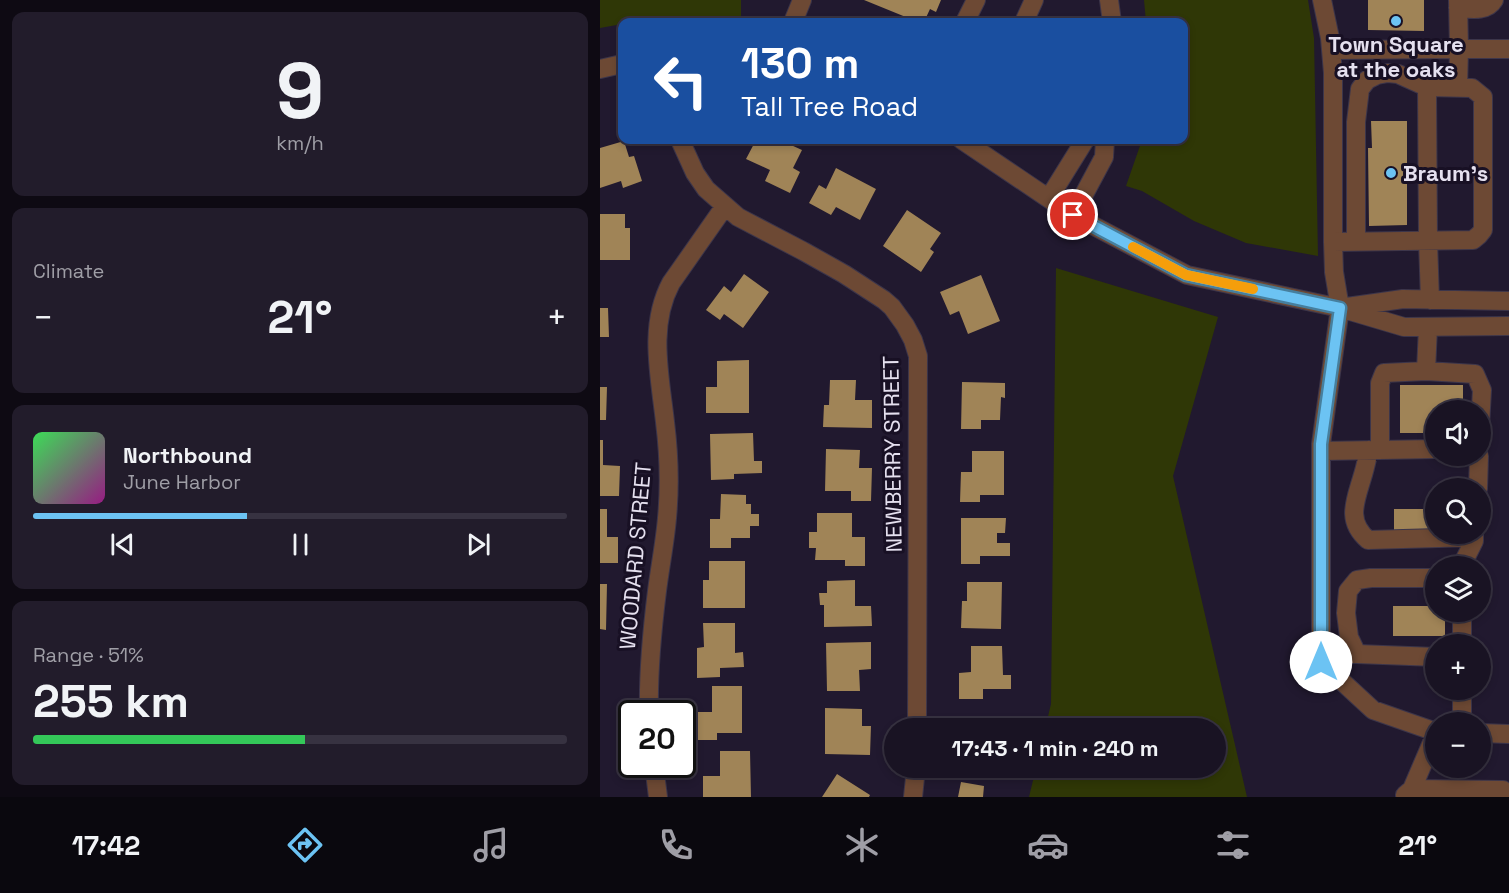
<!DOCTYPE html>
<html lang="en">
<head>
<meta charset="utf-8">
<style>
	body { margin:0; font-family:"Space Grotesk",sans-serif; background:#221c2b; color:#f1f3f6; height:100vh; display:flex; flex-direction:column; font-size:22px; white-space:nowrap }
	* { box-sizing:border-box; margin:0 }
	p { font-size:20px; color:#9f9ea6 }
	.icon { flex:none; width:33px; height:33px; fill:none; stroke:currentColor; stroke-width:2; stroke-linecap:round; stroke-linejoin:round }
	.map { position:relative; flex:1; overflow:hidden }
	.drawer { display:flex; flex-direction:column; gap:12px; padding:12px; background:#0e0a13; width:600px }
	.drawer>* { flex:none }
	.guide { position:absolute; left:18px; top:18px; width:570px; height:126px; border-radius:12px; box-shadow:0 3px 9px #0003,0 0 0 2px #373241; background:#1a4fa0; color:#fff; overflow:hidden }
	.buttons { position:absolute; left:825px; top:400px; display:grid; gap:12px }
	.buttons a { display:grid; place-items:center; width:66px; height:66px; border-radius:50%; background:#191323; box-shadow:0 3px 9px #0003,0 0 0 2px #373241; font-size:30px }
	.speed { position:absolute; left:18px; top:700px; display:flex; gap:12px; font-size:30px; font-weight:700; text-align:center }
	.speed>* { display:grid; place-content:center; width:78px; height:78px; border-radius:50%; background:#191323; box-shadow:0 3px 9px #0003,0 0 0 2px #373241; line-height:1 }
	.speed .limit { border:3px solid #111; border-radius:9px; background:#fff; color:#111 }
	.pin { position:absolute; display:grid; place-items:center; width:51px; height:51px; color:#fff; margin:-26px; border:3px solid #fff; border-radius:50%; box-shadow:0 2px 6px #0007 }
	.me { position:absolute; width:66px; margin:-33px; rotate:0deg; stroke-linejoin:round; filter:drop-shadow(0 0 4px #0008) }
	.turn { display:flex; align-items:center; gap:21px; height:126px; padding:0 24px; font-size:27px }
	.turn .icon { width:78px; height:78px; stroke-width:2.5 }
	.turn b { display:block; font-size:42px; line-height:51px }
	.big { font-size:45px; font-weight:700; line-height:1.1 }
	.drawer .tile { flex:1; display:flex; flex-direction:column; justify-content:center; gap:9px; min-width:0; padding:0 21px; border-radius:12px; background:#221c2b }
	.drawer .dial { align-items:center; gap:0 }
	.dial b { font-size:78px; line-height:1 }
	.song { display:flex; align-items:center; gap:18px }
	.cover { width:72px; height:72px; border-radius:9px; background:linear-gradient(135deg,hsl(130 70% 55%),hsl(310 70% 35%)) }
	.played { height:6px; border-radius:3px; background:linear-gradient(90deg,#6cc3f3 40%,#373241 40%) }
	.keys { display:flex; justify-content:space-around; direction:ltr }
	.heat { display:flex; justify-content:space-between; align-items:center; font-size:33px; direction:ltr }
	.charge { height:9px; border-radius:4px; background:linear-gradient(90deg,#34c759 51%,#373241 0) }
	.trip { position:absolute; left:284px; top:718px; width:342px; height:60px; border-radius:30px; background:#191323; box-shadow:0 3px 9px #0003,0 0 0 2px #373241; font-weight:700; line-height:60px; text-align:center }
	.dock { display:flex; height:96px; justify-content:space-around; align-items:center; background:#0a080e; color:#9f9ea6 }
	.dock .icon { width:42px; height:42px }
	.dock .on { color:#6cc3f3 }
	.dock b { font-size:27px; color:#f1f3f6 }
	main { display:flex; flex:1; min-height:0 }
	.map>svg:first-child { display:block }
	.green { fill:#2f3706 }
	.building { fill:#a08457 }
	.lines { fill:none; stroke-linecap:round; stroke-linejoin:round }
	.minor-casing { stroke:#3c354a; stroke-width:20 }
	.minor { stroke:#6d4934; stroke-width:18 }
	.route-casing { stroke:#467f9e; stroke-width:15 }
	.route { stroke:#6cc3f3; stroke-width:10 }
	.slow { stroke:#f59e0b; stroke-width:10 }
	.poi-dot { fill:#6cc3f3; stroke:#181024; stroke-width:2 }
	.labels { text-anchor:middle; stroke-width:6; stroke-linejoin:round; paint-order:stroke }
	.poi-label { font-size:22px; font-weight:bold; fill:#e5e0ef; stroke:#181024 }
	.street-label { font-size:22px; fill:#e5e0ef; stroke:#181024 }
</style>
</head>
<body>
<main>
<section class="drawer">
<div class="tile dial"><b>9</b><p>km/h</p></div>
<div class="tile"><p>Climate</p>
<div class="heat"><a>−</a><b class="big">21°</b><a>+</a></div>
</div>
<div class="tile">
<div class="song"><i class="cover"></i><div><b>Northbound</b><p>June Harbor</p></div></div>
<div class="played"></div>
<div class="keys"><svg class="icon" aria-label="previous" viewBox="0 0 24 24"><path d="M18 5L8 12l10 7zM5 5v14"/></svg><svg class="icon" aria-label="pause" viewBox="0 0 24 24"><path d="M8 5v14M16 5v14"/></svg><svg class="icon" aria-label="next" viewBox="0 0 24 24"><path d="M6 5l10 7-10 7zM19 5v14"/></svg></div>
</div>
<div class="tile"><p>Range · 51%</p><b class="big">255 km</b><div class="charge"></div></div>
</section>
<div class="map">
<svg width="909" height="797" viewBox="0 0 909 797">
	<rect width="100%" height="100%" fill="#21192f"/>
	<!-- green -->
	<path class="green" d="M0 0H141V18L60 17 22 22V24L0 28Z
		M544 0H708L714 38 718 256 646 243 594 221 542 191 526 186 542 140H584V22H546Z
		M456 268 618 317 573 476 647 797H429L436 768H615V729H445L451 704Z"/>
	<!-- building -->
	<path class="building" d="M264 0H341L336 12 330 9 324 22H318Z
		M768 0H824V31L768 30Z
		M771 121H807V164H813V183H807V225L769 226 768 148H772Z
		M156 140H180L202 150 193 168 200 172 190 193 165 181 170 170 146 159Z
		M24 141 29 157 34 156 42 181 23 188 21 181 0 188V148Z
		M236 168 276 189 260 220 236 207 231 215 209 203 219 185 226 189Z
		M307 210 341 233 330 249 334 252 321 272 283 246Z
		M0 214H25V228H30V260H0Z
		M144 274 169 292 143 328 124 314 120 320 106 310 124 286 131 292Z
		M381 275 400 321 368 334 359 311 350 315 340 292Z
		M0 308H8L9 337H0Z
		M149 360V413H106V387H117V361Z
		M230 380H256L255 400H272V428L223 427 224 405H229Z
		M362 382 405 383V398L401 397 400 420H381V429H361Z
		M800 385H863V411H836V433H800Z
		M0 387H7L6 420H0Z
		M153 433 154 461H162V473L134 474V479L111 480 110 434Z
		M0 440H3V465L20 466 19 496H0Z
		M226 449 260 450 259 468H272L271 501H251V491H225Z
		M372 451H404V495H380V502H360L361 472H372Z
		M121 494 146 495V504H151V514H159V526H150V538H131V548H110V519H120Z
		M0 509H7V537H18V563H0Z
		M794 509H836V530H794Z
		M217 513H252V537H265V566H245V560H215L216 548H209V532H217Z
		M361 518H406L405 533H397V543H410V556H380V564H361Z
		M109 561H145V608H103V580H109Z
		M255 580V606H271L272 626 224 627V605H220L219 593H227V581Z
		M367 582H402L401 629 361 628 362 601H367Z
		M0 584H7L6 630 0 629Z
		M793 606H836V612H845V636H793Z
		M103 623H135V653L143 652 144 667 120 668V677L97 678V648L104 647Z
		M271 642V669L259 670 260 691H227L226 643Z
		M371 646H402L403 675H411V689H383V699H359V673L371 672Z
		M112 686H142V733H117V740H93V712H112Z
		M225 708 262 709V726H271L270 755 225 754Z
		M359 716H406V729H359Z
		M120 751H150L151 797H103V776H120Z
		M237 774 270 795 269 797H222Z
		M361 782 384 786 383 797H358Z"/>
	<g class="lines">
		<!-- minor casing -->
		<g class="minor-casing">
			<path id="minor" d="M509 0 512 22
				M722 0 730 38 733 73V242L734 272 740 308 721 444V662L773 710 836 732
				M858 0 859 49H909
				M858 8C871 9 887 12 894 0
				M193 22 202 0
				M365 22 376 0
				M424 22 434 0
				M731 50 859 49 858 88
				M0 69 22 64
				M80 140 95 173 106 189 138 217 203 251 244 274 284 300 292 307 305 325 313 340 318 356 317 729
				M362 140 473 215 587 275 740 308 804 327 909 326
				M449 198 485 140
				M473 215 504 157 505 140
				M733 242 873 240 879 235 883 230V97L872 88 827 87 828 241 830 300
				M756 242V122L760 89 767 80 777 75 788 73 798 74 827 87
				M747 307 803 299 909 301
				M828 327 826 371 875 374 882 390 880 426
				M769 450C767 459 765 469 762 478 755 502 746 521 768 540L874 537
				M780 450V383L784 373 826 371
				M721 451 836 449
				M878 489 879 456
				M863 567V563L874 541V534
				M862 645V612
				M757 654 749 637 746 613 748 591 757 580 771 578H836
				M721 662 742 654H757L836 657
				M862 690V723
				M49 714C48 673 52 631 57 591 60 567 65 542 67 518 70 486 69 454 65 422 60 376 48 326 71 283L125 206
				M880 733 909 734
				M54 765 58 797
				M812 789 903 790
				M805 795 812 789 836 733
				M313 797 316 768"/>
		</g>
		<!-- minor -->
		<use href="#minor" class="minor"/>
	</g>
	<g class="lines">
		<!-- route casing -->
		<g class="route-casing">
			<path id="route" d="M473 215 586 275 740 308 721 444V662"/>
		</g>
		<!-- route -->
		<use href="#route" class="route"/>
		<!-- slow -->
		<path class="slow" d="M533 247 586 275 653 289"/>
	</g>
	<!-- markers -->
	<g class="poi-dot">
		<circle cx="796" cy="21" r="6"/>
		<circle cx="791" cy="173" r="6"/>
	</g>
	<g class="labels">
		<!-- poi labels -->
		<g class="poi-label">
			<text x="796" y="52">Town Square<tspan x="796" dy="25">at the oaks</tspan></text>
			<text x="803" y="181" text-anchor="start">Braum's</text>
		</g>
		<!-- street labels -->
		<g class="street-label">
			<text transform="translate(292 454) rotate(-91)" y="8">NEWBERRY STREET</text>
			<text transform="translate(35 556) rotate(-85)" y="8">WOODARD STREET</text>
		</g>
	</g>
</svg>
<div class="buttons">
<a><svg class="icon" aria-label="sound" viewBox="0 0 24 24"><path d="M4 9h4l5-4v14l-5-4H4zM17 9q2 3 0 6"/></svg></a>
<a><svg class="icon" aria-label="search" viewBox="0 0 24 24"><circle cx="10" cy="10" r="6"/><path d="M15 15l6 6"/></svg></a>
<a><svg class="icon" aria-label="layers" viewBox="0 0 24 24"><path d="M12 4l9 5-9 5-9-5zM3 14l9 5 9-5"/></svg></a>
<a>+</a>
<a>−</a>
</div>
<div class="speed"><div class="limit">20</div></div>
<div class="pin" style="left:473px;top:215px;background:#d93025"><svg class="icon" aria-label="arrive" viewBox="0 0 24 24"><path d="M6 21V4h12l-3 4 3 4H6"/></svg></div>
<svg class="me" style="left:721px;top:662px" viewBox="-20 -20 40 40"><circle r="19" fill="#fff"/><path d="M0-13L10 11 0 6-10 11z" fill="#6cc3f3"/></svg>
<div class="trip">17:43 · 1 min · 240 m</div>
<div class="guide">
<div class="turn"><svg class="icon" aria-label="left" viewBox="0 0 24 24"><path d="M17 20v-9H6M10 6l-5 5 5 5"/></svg><div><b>130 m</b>Tall Tree Road</div></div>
</div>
</div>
</main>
<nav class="dock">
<b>17:42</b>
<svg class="icon on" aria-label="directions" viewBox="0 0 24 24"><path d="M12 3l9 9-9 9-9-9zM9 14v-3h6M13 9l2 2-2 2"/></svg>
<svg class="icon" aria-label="music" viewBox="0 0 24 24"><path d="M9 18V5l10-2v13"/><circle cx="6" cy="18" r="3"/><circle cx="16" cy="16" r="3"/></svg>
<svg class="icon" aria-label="phone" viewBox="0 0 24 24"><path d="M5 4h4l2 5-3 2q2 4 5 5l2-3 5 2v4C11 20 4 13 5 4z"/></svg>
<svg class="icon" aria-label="climate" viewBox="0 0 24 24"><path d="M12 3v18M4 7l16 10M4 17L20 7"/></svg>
<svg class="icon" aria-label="car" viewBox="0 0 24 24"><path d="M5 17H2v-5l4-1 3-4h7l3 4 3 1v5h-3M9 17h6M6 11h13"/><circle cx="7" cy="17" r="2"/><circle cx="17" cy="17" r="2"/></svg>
<svg class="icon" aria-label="filters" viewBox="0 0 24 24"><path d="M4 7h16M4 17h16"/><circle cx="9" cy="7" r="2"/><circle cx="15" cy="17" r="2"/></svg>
<b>21°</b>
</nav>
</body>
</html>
